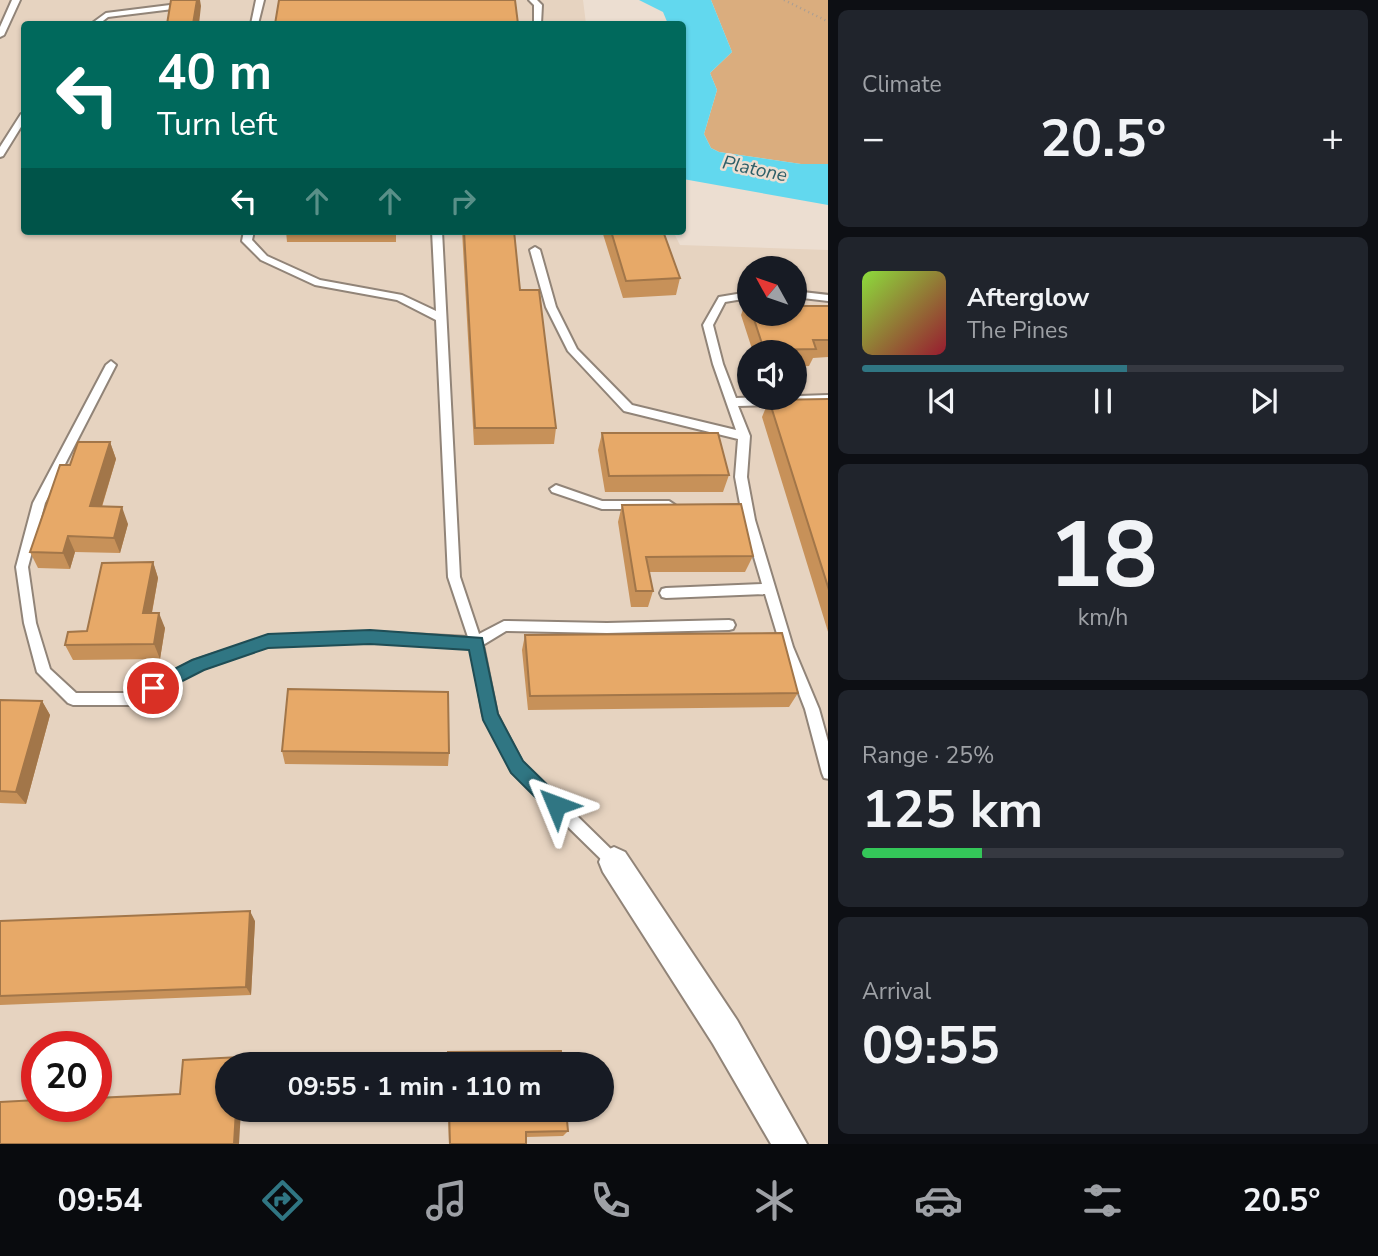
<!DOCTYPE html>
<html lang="en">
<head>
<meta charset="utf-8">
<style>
	body { margin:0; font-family:"Nunito Sans",sans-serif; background:#20242c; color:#f1f3f6; height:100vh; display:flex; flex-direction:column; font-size:26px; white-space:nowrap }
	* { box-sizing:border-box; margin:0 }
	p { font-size:23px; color:#9ea1a6 }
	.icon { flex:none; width:38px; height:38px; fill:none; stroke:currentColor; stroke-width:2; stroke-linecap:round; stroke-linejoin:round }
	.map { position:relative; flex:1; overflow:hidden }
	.panel { display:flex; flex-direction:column; gap:10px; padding:10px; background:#0d0f14; width:550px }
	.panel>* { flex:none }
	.hud { position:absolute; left:21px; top:21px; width:665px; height:214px; border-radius:7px; box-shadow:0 2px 5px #0004; background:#00695c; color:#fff; overflow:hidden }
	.needle { width:46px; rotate:310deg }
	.fabs { position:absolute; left:737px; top:256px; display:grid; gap:14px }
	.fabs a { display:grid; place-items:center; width:70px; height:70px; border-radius:50%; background:#171b24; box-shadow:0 2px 5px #0004; font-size:35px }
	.speed { position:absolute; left:21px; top:1031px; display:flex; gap:14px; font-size:35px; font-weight:700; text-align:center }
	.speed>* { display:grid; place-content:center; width:91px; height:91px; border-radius:50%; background:#171b24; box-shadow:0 2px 5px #0004; line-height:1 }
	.speed .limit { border:10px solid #d22; background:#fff; color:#111 }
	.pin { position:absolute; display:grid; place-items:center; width:60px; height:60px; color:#fff; margin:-30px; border:4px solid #fff; border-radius:50%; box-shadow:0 2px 7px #0007 }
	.me { position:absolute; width:77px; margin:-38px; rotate:314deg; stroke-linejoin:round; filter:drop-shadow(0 0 5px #0008) }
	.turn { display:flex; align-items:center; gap:24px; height:147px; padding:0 21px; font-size:32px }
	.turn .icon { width:91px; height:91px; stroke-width:2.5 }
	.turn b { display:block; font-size:49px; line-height:60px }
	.lanes { display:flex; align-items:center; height:66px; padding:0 21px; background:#0003; justify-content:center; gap:35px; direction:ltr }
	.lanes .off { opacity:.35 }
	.big { font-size:52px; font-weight:700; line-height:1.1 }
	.panel .card { flex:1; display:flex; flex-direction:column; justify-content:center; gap:10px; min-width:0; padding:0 24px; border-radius:10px; background:#20242c }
	.panel .dial { align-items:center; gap:0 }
	.dial b { font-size:91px; line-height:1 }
	.song { display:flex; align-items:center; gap:21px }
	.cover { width:84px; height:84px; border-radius:10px; background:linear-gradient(135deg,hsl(90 70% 55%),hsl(350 70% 35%)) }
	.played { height:7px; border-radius:4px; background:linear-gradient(90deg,#307683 55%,#363941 55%) }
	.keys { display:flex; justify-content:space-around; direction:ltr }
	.heat { display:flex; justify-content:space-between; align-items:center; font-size:38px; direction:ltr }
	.charge { height:10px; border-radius:5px; background:linear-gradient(90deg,#34c759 25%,#363941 0) }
	.trip { position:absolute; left:215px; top:1052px; width:399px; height:70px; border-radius:35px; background:#171b24; box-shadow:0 2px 5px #0004; font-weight:700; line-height:70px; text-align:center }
	.menu { display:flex; height:112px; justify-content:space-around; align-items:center; background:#090b0e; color:#9ea1a6 }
	.menu .icon { width:49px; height:49px }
	.menu .current { color:#307683 }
	.menu b { font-size:32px; color:#f1f3f6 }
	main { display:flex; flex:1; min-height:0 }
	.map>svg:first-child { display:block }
	.built { fill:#e6d3c0; fill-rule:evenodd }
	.green { fill:#daad7e }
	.water { fill:#62d8ee }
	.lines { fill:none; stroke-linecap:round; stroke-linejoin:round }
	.lane-casing { stroke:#918478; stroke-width:4 }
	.street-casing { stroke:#918478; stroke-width:4 }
	.path { stroke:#aa9e94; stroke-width:2.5; stroke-dasharray:1 3.5; stroke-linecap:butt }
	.lane { fill:#fff; fill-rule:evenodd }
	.street { fill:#fff; fill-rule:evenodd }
	.wall { fill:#c79159 }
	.shaded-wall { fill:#a27649 }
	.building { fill:#e7a968; stroke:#a27649; stroke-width:2 }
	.route { fill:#307683; stroke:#1f4d55; stroke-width:2 }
	.labels { text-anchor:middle; stroke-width:5; stroke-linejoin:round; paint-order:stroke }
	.far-water-label { font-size:19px; font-style:italic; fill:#2c5e68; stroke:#ecded1 }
</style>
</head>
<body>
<main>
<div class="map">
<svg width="829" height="1144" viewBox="0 0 829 1144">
	<rect width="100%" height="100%" fill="#ecded1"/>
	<!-- built -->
	<path class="built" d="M0 0H583L586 24H24V231H673L680 245 828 250V1144H0ZM749 268H794V313H749ZM749 352H794V397H749ZM37 1046H96V1106H37ZM228 1064H602V1110H228Z"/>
	<!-- green -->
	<path class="green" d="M711 0H828V164H801L719 152 711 148 704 134 717 90 710 73 732 52Z"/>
	<!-- water -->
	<path class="water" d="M639 0H711L732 52 710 73 717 90 704 134 711 148 719 152 801 164H828V205L683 179 682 24H668L663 12Z"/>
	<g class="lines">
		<!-- lane casing -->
		<g class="lane-casing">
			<path id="lane" d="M12 0H20L4 35 0 37V27Z
				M256 0H264L258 24H251Z
				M529 0H537L542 5 541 24H534V5Z
				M170 5H173V9L108 17 99 24H91L106 13Z
				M21 114H24V122L3 156 0 157V147Z
				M244 231H254L252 240 267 256 320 280 402 295 436 311 432 231H442L460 577 479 634 504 621 607 623 729 620 733 621 735 625 733 629 729 630 607 633 506 631 483 645 497 714 522 762 619 857 621 862 619 867 614 869 609 867 512 772 483 715 471 648 370 642 268 646 202 669 131 705H73L68 703 37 672 24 623 16 567 33 503 106 365 111 361 116 365 45 503 28 567 36 623 50 669 76 693H130L193 661 268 636 370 632 468 637 448 577 436 320 397 300 315 285 261 260 242 241Z
				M535 247 540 250 556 307 577 349 632 405 736 430 713 364 703 325 719 297 749 292V298L725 302 713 325 723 364 736 398 829 395V403L738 406 750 436 747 477 755 520 793 647 819 709 829 745V779L824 778 822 773 805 709 781 647 765 594 666 598 662 597 660 593 662 589 666 588 762 584 743 520 735 477 738 439 624 411 568 351 546 307 530 250Z
				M794 291 829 295V301L794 297Z
				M556 485 602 501H669L675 505 669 509H602L552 492 550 489Z"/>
		</g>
		<!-- street casing -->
		<g class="street-casing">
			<path id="street" d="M614 847 625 852 737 1020 807 1144H771L713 1044 603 872 599 862 603 852Z"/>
		</g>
		<!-- path -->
		<path class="path" d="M784 0 829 22"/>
		<!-- lane -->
		<use href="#lane" class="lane"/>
		<!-- street -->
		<use href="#street" class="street"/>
	</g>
	<!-- wall -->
	<path class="wall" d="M286 231H396V242H287Z
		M462 231H514L520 290 556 428 554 444 474 445Z
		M602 231H663L680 278 676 295 623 298Z
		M747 298H749V313H794L799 306H829V357L813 358 809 366 794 367V352H753L741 315Z
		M829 399V635L762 417 769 400Z
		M602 433 729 475 723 492H605L598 450Z
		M110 442 116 459 102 507 128 524 120 553 75 552 70 569 38 568 30 552 70 465Z
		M622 505 753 556 745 572H649L653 591 648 607H631L618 522Z
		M153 562 158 578 152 613 165 628 160 659 73 660 65 645 87 631Z
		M525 635 798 693 789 707 528 710 522 650Z
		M0 700 42 701 50 715 26 804 0 803Z
		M282 751 449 753 448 766 285 764Z
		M0 921H255L251 995 0 1005Z
		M448 1110H566L568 1131 563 1136 526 1137V1144H449Z"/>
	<!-- shaded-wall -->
	<path class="shaded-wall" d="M197 0H200L201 6 199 24H193Z
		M110 442 116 459 97 522 90 506Z
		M122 507 128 524 120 553 114 538Z
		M68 536 75 552 70 569 63 553Z
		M153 562 158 578 149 628 143 613Z
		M159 613 165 628 160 659 154 644Z
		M42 701 50 715 26 804 16 792Z
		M250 911 255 921 251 995 246 987Z
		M239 1057 244 1064H238Z
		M236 1110H241L239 1144H234Z"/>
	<!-- building -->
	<path class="building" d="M171 0H197L193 24H167Z
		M279 0H515L518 24H275Z
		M464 231H514L520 290H539L556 428H475Z
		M611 231H663L680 278 626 281Z
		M794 297 799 306H829V340H813L816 349 764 350 752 313H794Z
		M829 399V590L769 400Z
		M602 433H718L729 475 609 476Z
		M78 442H110L90 506 122 507 114 538 68 536 63 553 30 552 60 465H70Z
		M741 504 753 556 646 557 653 591H636L622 505Z
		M153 562 143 613H159L154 644 65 645 68 632 87 631 102 563Z
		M782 633 798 693 530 696 525 635Z
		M288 689 448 692 449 753 282 751Z
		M0 700 42 701 16 792 0 791Z
		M250 911 246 987 0 996V921Z
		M561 1051 562 1064H448V1052Z
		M239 1057 238 1064H228V1110H236L234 1144H0V1102L37 1100V1106H96V1098L180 1094 183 1060Z
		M449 1110H566L568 1131 526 1132V1144H450Z"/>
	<!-- route -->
	<path class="route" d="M370 630 482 638 498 714 523 761 562 799 565 805 562 811 556 814 549 811 511 773 483 720 469 650 370 644 268 648 204 670 153 696 145 688 147 683 192 660 268 634Z"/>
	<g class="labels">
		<!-- far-water labels -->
		<g class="far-water-label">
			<text transform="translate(755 168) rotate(12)" y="7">Platone</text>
		</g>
	</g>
</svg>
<div class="fabs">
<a><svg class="needle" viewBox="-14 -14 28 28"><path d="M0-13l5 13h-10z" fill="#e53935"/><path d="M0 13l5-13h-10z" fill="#9ea1a6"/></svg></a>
<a><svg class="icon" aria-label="sound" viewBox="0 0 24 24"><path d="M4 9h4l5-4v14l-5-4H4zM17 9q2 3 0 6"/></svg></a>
</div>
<div class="speed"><div class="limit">20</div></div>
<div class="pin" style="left:153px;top:688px;background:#d93025"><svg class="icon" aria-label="arrive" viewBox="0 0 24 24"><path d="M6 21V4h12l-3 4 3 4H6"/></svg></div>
<svg class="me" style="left:556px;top:805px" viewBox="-20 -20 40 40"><path d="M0-17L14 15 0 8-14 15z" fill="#307683" stroke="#fff" stroke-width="4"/></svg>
<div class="trip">09:55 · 1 min · 110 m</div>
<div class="hud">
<div class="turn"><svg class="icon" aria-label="left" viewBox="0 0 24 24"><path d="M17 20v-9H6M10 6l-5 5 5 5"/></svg><div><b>40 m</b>Turn left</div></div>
<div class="lanes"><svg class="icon" aria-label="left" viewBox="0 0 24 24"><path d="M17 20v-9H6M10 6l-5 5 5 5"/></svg><svg class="icon off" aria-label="ahead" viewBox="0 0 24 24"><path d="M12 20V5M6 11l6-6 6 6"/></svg><svg class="icon off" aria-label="ahead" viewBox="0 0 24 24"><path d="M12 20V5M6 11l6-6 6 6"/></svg><svg class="icon off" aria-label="right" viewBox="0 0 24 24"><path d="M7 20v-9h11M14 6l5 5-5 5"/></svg></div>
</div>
</div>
<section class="panel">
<div class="card"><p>Climate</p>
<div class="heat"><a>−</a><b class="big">20.5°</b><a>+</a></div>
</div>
<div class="card">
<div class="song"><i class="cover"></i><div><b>Afterglow</b><p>The Pines</p></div></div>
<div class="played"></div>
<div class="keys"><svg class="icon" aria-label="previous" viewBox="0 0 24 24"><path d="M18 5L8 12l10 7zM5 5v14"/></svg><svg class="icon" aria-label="pause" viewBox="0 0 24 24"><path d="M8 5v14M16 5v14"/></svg><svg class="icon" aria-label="next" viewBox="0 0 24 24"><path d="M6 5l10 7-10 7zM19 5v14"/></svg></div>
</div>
<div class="card dial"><b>18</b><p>km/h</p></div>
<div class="card"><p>Range · 25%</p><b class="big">125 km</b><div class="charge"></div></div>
<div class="card"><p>Arrival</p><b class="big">09:55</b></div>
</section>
</main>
<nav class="menu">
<b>09:54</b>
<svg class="icon current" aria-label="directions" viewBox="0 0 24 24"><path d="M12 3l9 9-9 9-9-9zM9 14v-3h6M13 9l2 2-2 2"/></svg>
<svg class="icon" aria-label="music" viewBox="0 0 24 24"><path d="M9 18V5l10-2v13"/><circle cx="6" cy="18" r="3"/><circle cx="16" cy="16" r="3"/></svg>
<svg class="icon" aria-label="phone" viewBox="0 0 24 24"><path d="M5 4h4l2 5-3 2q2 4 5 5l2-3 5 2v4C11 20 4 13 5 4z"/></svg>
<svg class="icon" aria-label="climate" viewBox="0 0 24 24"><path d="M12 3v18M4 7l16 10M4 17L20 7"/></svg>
<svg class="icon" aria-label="car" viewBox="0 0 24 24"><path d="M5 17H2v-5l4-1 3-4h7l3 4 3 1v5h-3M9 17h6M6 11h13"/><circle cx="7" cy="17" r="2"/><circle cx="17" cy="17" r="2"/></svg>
<svg class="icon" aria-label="filters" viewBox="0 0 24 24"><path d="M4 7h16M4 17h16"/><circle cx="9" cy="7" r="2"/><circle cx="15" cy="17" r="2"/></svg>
<b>20.5°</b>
</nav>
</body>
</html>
